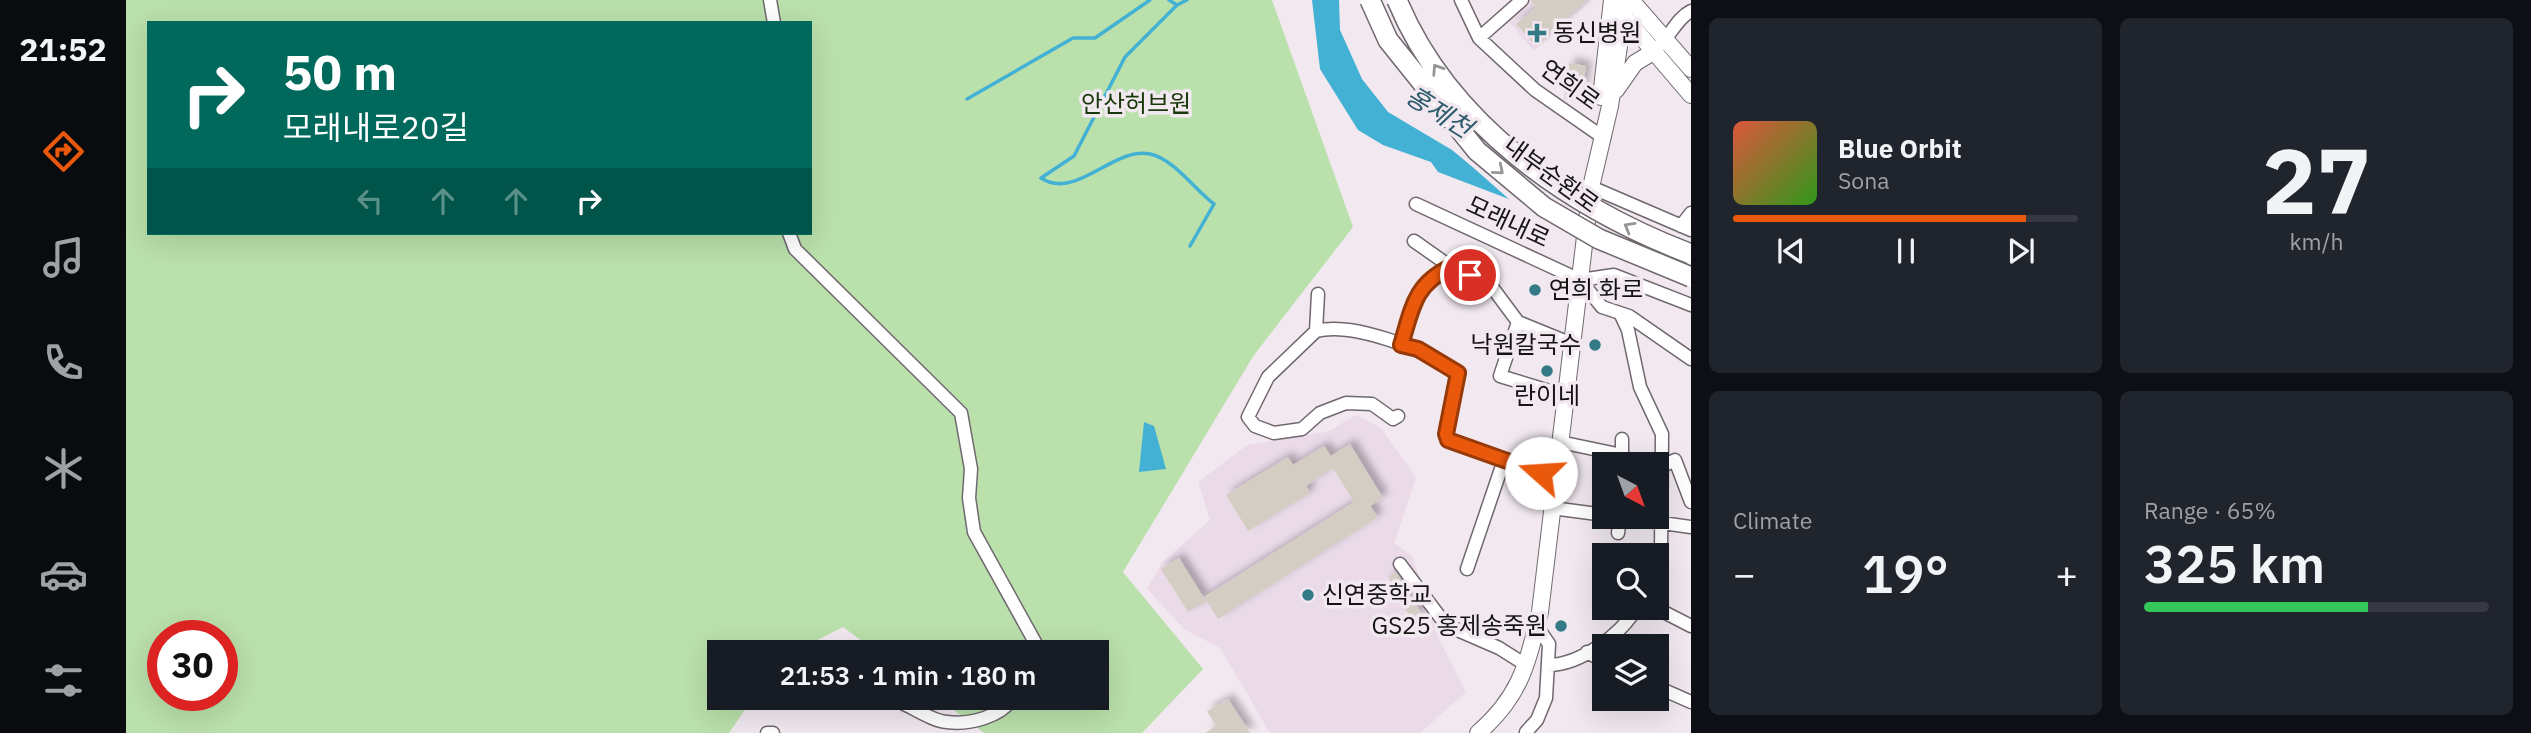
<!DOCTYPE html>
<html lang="en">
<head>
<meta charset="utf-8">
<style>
	body { margin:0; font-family:"IBM Plex Sans","Noto Sans KR",sans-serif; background:#20242c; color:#f1f3f6; height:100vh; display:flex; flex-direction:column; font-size:26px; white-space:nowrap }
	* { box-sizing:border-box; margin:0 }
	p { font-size:23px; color:#9ea1a6 }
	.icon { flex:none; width:38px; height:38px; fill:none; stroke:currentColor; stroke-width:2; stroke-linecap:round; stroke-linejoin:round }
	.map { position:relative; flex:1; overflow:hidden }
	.panel { display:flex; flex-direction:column; gap:18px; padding:18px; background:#0d0f14; width:840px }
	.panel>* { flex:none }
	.hud { position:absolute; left:21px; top:21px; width:665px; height:214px; border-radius:0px; box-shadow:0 7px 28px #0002; background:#00695c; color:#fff; overflow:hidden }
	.needle { width:46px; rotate:139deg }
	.buttons { position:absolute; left:1466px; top:452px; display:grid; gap:14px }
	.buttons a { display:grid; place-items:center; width:77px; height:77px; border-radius:0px; background:#171b24; box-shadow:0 7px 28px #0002; font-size:35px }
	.speed { position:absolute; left:21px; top:620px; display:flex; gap:14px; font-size:35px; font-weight:700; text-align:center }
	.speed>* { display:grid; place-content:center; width:91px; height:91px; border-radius:50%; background:#171b24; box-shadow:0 7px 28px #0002; line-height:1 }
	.speed .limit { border:10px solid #d22; background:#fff; color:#111 }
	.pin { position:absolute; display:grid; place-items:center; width:60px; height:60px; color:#fff; margin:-30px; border:4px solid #fff; border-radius:50%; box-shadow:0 2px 7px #0007 }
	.me { position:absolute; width:77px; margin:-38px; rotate:289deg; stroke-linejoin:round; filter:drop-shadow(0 0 5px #0008) }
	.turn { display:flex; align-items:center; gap:24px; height:147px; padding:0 21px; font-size:32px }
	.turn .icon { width:91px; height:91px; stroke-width:2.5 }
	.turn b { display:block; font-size:49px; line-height:60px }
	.lanes { display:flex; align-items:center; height:66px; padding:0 21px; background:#0003; justify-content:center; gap:35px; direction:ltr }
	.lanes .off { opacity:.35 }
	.big { font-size:52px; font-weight:600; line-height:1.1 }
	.panel .card { flex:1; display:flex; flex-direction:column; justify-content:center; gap:10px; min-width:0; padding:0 24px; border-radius:10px; background:#20242c }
	.panel .dial { align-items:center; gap:0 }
	.dial b { font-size:91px; line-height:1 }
	.song { display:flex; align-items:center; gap:21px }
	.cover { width:84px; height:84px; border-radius:10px; background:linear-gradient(135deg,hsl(10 70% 55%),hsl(110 70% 35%)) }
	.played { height:7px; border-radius:4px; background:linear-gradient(90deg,#ea580c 85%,#363941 85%) }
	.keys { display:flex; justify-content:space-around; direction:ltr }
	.heat { display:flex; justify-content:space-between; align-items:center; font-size:38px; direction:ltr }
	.charge { height:10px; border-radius:5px; background:linear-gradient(90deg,#34c759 65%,#363941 0) }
	.panel .tiles { flex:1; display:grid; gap:18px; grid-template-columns:repeat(2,1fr) }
	.trip { position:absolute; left:581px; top:640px; width:402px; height:70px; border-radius:0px; background:#171b24; box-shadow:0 7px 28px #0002; font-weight:600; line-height:70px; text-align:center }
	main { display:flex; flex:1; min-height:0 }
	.dock { display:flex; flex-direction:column; width:126px; justify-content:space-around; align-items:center; background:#090b0e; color:#9ea1a6 }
	.dock .icon { width:49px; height:49px }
	.dock .on { color:#ea580c }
	.dock b { font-size:32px; color:#f1f3f6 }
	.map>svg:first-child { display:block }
	.built { fill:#ebdbe9 }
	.green { fill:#bae0ab; fill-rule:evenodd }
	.water { fill:#43b1d4 }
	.pier { fill:#f1e8f0 }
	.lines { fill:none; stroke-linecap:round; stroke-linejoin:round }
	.stream { stroke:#43b1d4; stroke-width:3.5 }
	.building { fill:#d4cdc4; filter:url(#shadow) }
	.minor-casing { stroke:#70686f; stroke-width:15 }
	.major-casing { stroke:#70686f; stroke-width:18 }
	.minor { stroke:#fff; stroke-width:12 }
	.major { stroke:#fff; stroke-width:16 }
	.highway-bridge-casing { stroke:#70686f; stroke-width:22; stroke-linecap:butt }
	.highway-bridge { stroke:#fff; stroke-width:19 }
	.oneway { stroke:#969596 }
	.route-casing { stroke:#983908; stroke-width:18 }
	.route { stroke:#ea580c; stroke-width:12 }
	.poi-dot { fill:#337986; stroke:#f1e8f0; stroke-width:2.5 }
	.labels { text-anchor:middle; stroke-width:7; stroke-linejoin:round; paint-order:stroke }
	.poi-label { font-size:24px; fill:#161315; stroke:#f1e8f0; text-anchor:start }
	.street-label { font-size:24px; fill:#161315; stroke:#f1e8f0 }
	.park-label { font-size:24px; fill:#183807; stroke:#f1e8f0 }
	.water-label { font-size:26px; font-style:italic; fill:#2d5b6b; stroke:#f1e8f0 }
</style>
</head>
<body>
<main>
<nav class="dock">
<b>21:52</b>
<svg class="icon on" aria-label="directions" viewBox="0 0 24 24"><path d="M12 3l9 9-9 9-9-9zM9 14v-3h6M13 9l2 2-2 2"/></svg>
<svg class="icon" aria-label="music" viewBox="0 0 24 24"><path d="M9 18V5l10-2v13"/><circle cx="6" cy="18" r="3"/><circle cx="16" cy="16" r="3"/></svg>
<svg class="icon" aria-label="phone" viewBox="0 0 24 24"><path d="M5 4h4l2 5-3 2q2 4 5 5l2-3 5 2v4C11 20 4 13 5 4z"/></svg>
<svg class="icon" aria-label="climate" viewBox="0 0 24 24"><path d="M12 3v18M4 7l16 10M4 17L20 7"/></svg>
<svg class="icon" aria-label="car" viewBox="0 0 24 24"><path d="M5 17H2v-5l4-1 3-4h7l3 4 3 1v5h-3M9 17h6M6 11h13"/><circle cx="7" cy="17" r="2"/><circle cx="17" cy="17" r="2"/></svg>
<svg class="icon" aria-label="filters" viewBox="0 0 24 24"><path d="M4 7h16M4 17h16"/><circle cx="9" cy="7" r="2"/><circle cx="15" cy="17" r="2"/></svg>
</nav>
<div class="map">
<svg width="1565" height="733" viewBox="0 0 1565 733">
	<defs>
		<filter id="shadow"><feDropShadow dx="5.5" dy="-5.5" stdDeviation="3.5" flood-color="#0004"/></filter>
	</defs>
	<rect width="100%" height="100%" fill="#f1e8f0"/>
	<!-- built -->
	<path class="built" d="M1394 0H1463L1464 1 1408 51 1377 15Z
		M1230 415 1255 428 1290 477 1268 543 1286 556 1314 641 1340 692 1294 733H1144L1094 648 1058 629 1021 589 1036 563 1084 520 1072 482 1121 445 1203 431Z"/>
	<!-- green -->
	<path class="green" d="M0 0H1146L1227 227 1128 355 997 572 1077 669 1016 733H858L812 698H971V653H752L717 627 666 653H593V698H627L603 733H0ZM23 23H684V233H23ZM37 635H96V695H37Z"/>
	<!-- water -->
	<path class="water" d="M1186 0H1213L1214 30 1236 79 1262 112 1326 150 1388 201 1312 172 1305 162 1257 145 1232 130 1194 69Z
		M1018 422 1028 426 1040 469 1013 472Z"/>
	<!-- pier -->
	<path class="pier" d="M1315 139 1461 207 1565 248V285L1455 238 1393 208Z"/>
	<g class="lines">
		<!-- stream -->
		<path class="stream" d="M1043 0 1051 5
			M1061 0 1051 5 999 57 948 156 915 178C950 201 988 146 1024 154 1048 159 1069 190 1088 204L1064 246
			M841 99 947 38H969L1024 0"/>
	</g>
	<!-- building -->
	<path class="building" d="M1405 0H1461L1409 45 1390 24 1409 8Z
		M1443 63 1460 66 1455 102 1438 99Z
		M1224 444 1257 498 1244 506 1252 517 1092 619 1078 597 1228 502 1207 468 1180 486 1184 493 1122 531 1100 495 1162 457 1167 465 1198 446 1205 456Z
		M1053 558 1080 601 1062 612 1035 569Z
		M1270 573 1296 614 1286 621 1262 576Z
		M1102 699 1124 733H1079L1090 726 1081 711Z"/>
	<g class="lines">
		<!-- minor casing -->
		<g class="minor-casing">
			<path id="minor" d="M644 0 648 23
				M1335 0 1353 38 1409 90 1478 138
				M1353 38 1396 0
				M1533 46C1545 35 1551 18 1565 11
				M1465 187 1565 230
				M1290 204 1454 280 1476 307 1503 316 1565 359
				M1555 226 1565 213
				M663 233 669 249 835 413 845 469 843 498 848 532 910 644 911 653
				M1288 241 1325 267
				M1454 280 1488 275 1565 305
				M1192 294 1190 331 1142 377 1122 417 1129 426 1148 433 1176 429 1194 413 1220 403 1246 404 1267 419 1272 416
				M1495 315 1502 330 1514 387 1536 434 1535 552 1531 562
				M1392 322 1374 376 1440 396
				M1190 331C1228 321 1301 351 1333 373L1320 434 1322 440 1430 477
				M1274 345C1286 309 1288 284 1325 267L1363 283 1392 322 1446 344
				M1434 442 1496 455V439
				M1535 467 1549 460 1565 502
				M1426 508 1479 515
				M1487 516 1565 527
				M1492 533 1494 517
				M1274 564 1320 625 1373 648 1400 665
				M1341 569 1378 460
				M1528 607 1565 626
				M1461 652 1479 662
				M1422 665C1454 665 1495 635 1511 607
				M1531 687 1565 702
				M1514 701 1515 698
				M774 702C788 708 806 721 821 722 844 725 874 717 887 698
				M1400 732 1411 720 1420 698 1423 644 1410 625
				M641 733H647"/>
		</g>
		<!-- major casing -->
		<g class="major-casing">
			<path id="major" d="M1505 0 1565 69
				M1495 13 1565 95
				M1490 90 1509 63 1527 52
				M1475 97 1486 0
				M1352 733C1395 696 1401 664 1414 612L1465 187 1484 106 1500 0"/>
		</g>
		<!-- minor -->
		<use href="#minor" class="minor"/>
		<!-- major -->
		<use href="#major" class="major"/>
		<!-- highway-bridge casing -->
		<g class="highway-bridge-casing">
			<path id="highway-bridge" d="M1244 0 1262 40 1351 151 1418 207 1473 239 1565 277
				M1271 0C1322 124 1444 208 1565 254"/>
		</g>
		<!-- highway-bridge -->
		<use href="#highway-bridge" class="highway-bridge"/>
	</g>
	<!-- one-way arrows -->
	<defs><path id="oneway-chevron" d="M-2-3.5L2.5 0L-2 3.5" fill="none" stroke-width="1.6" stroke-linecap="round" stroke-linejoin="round" transform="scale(1.75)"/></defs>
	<g class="oneway">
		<use href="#oneway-chevron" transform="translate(1311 69) rotate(-123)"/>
		<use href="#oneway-chevron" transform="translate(1373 170) rotate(40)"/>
		<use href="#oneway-chevron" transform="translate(1503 227) rotate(-150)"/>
	</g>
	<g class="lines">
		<!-- route casing -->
		<g class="route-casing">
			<path id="route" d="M1344 275 1325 267C1288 284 1286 309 1275 345L1292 349 1332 373 1320 434 1322 440 1415 473"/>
		</g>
		<!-- route -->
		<use href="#route" class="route"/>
	</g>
	<!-- markers -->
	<g class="poi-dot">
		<path d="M1407.5 22.5h7v7h7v7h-7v7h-7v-7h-7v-7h7z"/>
		<circle cx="1409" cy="290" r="7"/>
		<circle cx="1469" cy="345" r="7"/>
		<circle cx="1421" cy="371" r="7"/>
		<circle cx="1182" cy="595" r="7"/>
		<circle cx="1435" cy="626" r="7"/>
	</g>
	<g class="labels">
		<!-- poi labels -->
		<g class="poi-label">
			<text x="1427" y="41">동신병원</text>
			<text x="1423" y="298">연희 화로</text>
			<text x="1455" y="353" text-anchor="end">낙원칼국수</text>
			<text x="1421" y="404" text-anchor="middle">란이네</text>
			<text x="1196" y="603">신연중학교</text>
			<text x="1421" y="634" text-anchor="end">GS25 홍제송죽원</text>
		</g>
		<!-- street labels -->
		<g class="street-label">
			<text transform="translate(1444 85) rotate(36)" y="8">연희로</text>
			<text transform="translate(1425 175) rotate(36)" y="8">내부순환로</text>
			<text transform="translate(1382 222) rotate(25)" y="8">모래내로</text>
		</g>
		<!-- park labels -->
		<g class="park-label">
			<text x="1010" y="112">안산허브원</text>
		</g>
		<!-- water labels -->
		<g class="water-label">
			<text transform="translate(1313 112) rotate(32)" y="9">홍제천</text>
		</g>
	</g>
</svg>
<div class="buttons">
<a><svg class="needle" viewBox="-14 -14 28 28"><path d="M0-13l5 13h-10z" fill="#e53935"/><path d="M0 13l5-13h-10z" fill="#9ea1a6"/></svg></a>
<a><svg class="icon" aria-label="search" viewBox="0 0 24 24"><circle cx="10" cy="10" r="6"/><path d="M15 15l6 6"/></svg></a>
<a><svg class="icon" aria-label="layers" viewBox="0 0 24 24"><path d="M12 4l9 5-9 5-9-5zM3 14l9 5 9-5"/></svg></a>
</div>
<div class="speed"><div class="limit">30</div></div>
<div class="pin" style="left:1344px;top:275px;background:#d93025"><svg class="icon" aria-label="arrive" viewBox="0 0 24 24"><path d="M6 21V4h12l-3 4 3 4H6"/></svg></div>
<svg class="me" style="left:1415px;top:473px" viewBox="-20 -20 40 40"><circle r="19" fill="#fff"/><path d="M0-13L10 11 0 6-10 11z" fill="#ea580c"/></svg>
<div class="trip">21:53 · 1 min · 180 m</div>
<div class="hud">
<div class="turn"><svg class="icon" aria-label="right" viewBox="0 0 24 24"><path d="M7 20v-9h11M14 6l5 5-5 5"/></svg><div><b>50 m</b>모래내로20길</div></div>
<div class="lanes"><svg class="icon off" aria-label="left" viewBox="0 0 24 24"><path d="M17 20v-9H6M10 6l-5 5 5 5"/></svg><svg class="icon off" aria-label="ahead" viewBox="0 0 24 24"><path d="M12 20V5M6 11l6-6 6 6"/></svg><svg class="icon off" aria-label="ahead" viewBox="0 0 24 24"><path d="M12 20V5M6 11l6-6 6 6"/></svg><svg class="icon" aria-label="right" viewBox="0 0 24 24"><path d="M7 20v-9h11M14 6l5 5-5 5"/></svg></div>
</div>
</div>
<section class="panel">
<div class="tiles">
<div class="card">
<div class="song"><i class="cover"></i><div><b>Blue Orbit</b><p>Sona</p></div></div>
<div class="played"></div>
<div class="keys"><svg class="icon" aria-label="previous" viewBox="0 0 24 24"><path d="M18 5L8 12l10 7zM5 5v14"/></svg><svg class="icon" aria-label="pause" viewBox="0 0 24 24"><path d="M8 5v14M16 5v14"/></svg><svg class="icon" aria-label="next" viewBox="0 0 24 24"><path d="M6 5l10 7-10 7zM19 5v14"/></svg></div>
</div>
<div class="card dial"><b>27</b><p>km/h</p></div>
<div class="card"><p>Climate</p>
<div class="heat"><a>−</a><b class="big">19°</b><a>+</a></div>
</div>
<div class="card"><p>Range · 65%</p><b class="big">325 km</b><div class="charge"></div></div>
</div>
</section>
</main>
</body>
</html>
